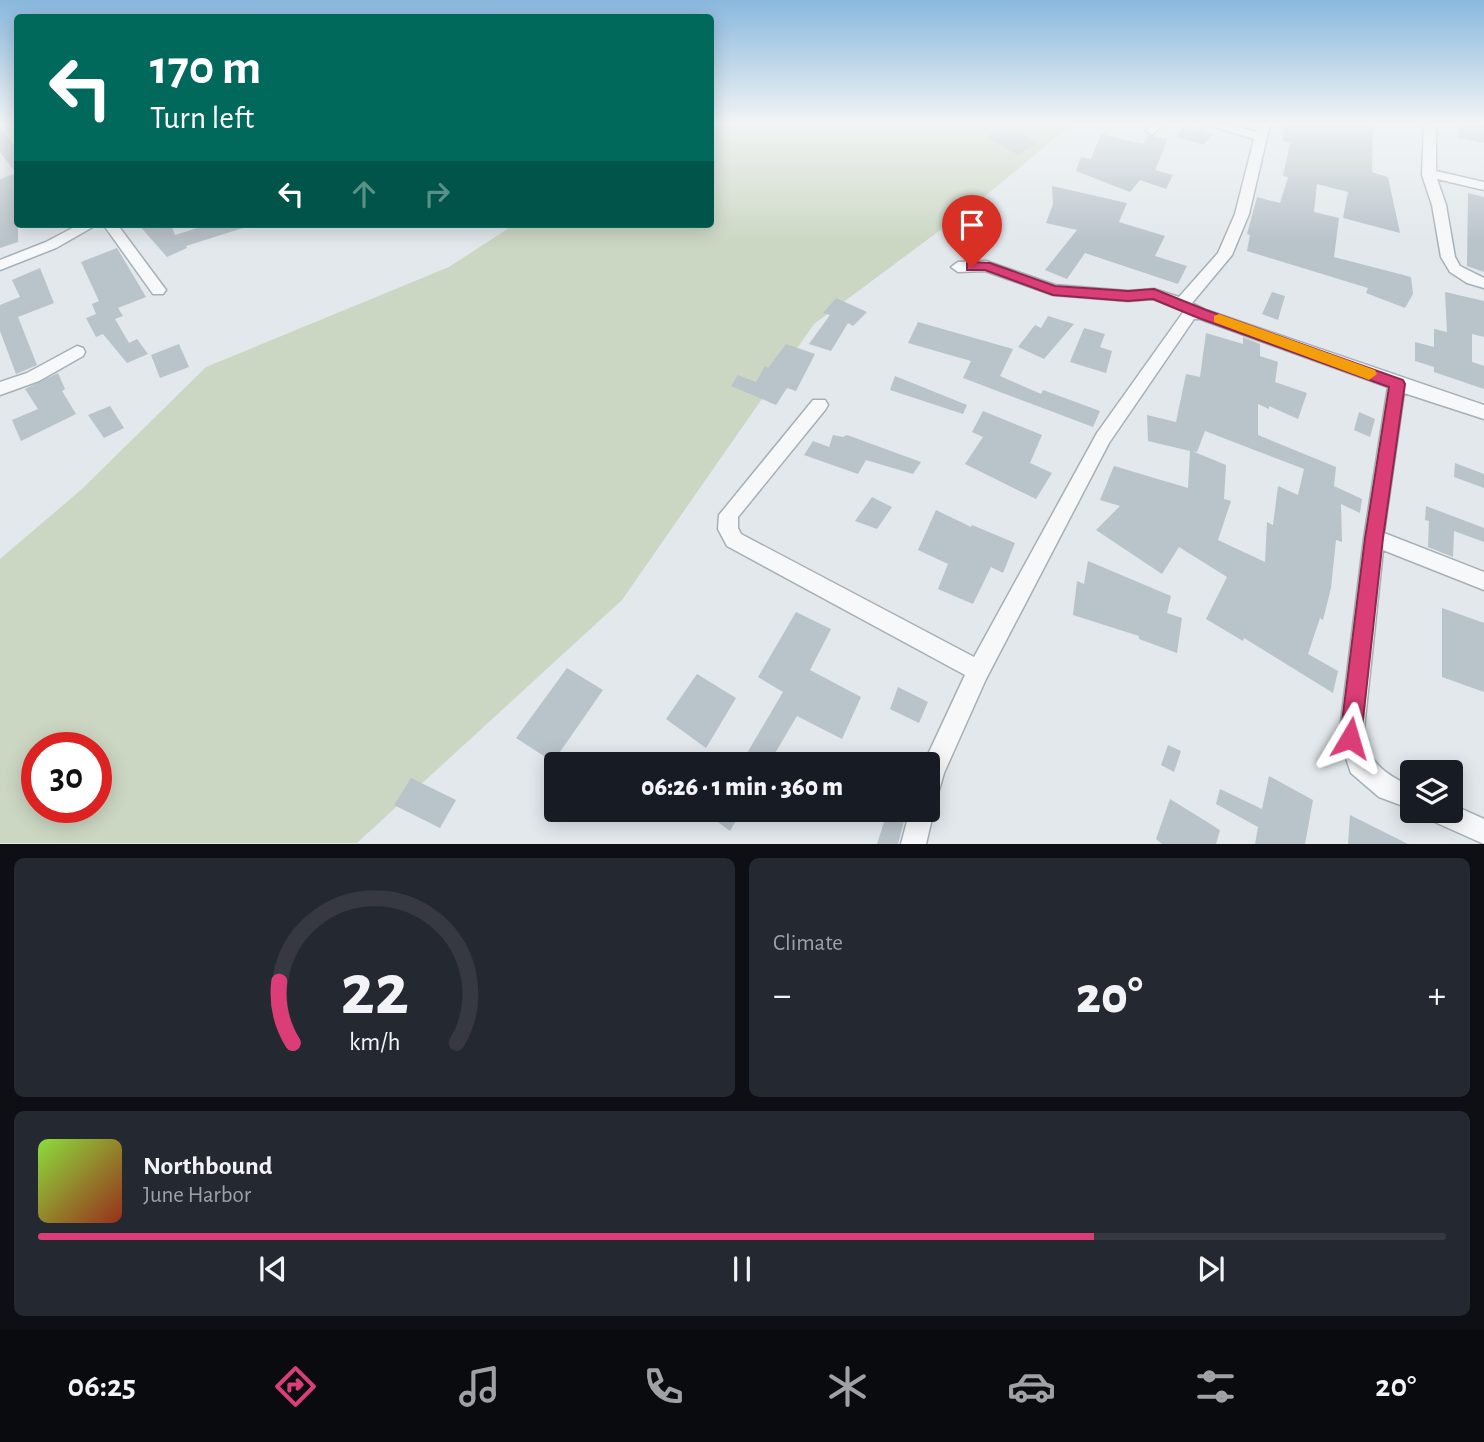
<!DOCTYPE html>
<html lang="en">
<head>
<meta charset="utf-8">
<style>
	body { margin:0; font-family:"Alegreya Sans",sans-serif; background:#242831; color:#f1f3f6; height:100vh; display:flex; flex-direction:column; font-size:26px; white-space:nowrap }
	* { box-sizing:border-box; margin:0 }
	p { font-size:23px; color:#9ea1a6 }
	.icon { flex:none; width:38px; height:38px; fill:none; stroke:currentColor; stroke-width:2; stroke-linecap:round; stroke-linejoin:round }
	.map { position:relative; height:844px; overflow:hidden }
	.side { display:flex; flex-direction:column; gap:14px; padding:14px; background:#0d0f14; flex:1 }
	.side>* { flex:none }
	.hud { position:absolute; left:14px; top:14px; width:700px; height:214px; border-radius:7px; box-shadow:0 4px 18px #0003; background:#00695c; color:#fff; overflow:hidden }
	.buttons { position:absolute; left:1400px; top:760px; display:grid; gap:14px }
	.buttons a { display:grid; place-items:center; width:63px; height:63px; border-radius:7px; background:#171b24; box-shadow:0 4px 18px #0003; font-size:35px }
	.speed { position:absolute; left:21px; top:732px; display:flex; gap:14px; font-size:35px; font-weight:700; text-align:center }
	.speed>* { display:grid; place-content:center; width:91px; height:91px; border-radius:50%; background:#171b24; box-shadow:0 4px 18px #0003; line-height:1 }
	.speed .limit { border:10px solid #d22; background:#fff; color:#111 }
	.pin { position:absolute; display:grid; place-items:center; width:60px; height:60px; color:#fff; margin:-72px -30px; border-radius:50% 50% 50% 0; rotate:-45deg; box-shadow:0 0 7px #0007 }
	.pin .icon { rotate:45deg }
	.me { position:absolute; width:77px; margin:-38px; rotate:7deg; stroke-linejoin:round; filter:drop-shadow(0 0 5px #0008) }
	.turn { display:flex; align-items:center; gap:24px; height:147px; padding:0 21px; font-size:32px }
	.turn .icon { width:91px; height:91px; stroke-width:2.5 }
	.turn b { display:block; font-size:49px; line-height:60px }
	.lanes { display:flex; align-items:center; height:66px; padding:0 21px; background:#0003; justify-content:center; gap:35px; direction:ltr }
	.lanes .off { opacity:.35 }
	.big { font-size:52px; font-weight:800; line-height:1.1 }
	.side .widget { flex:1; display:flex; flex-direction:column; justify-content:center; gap:10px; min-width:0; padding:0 24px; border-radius:10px; background:#242831 }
	.side .dial { align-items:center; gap:0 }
	.dial svg { height:182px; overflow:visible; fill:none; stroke:#363941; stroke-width:7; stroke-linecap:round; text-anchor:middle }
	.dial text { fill:#f1f3f6; stroke:none }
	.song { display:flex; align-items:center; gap:21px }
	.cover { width:84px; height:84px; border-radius:10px; background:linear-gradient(135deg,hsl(90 70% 55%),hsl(10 70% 35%)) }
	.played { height:7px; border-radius:4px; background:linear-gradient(90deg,#db3d77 75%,#363941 75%) }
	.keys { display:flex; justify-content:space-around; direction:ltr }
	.heat { display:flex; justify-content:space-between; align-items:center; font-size:38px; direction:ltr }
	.side .tiles { flex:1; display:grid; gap:14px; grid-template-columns:1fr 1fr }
	.widget:last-child { grid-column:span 2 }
	.trip { position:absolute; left:544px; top:752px; width:396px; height:70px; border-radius:7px; background:#171b24; box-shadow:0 4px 18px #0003; font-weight:800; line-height:70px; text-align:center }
	.dock { display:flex; height:112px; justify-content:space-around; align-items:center; background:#090b0e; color:#9ea1a6 }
	.dock .icon { width:49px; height:49px }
	.dock .active { color:#db3d77 }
	.dock b { font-size:32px; color:#f1f3f6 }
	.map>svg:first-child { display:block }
	.green { fill:#ccd7c3; fill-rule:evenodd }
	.building { fill:#b9c3ca; fill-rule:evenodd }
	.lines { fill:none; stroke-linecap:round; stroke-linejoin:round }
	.minor-casing { stroke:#a6b0b7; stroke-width:3 }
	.minor { fill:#f6f8fa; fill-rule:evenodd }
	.route { fill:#db3d77; stroke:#8e284d; stroke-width:2 }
	.slow { fill:#f59e0b }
</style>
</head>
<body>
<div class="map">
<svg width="1484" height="844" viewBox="0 0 1484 844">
	<rect width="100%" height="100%" fill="#e2e8ec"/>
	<!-- green -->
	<path class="green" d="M711 124H1072L978 202 814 324 622 600 357 843H0V559L82 489 206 367 449 267 515 224H710ZM37 747H96V807H37Z"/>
	<!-- building -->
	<path class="building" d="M1285 124H1373L1372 172 1388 177 1400 233 1343 218 1348 192 1317 184 1314 212 1339 218 1334 257 1411 277 1413 294 1405 308 1366 293 1368 288 1247 251 1250 235 1247 234 1257 197 1280 203 1288 177 1283 176 1290 143 1282 141Z
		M1459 124H1484V143L1458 138Z
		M1007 126 1039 142 1018 155 986 137Z
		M1184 126 1212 134 1204 145 1176 137Z
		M0 128 13 144 18 142V242L0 248V179L16 173 0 152Z
		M1101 134 1143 144 1148 135 1168 139 1155 170 1173 175 1166 189 1140 180 1130 192 1076 171 1081 157 1091 159Z
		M1052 186 1127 203 1119 222 1165 236 1155 256 1187 266 1178 284 1085 253 1067 279 1045 270 1077 230 1046 223 1053 204Z
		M1468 193 1484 197V272L1467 266Z
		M138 224H171L175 235 210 224H245L246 227 186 246 187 248 167 257Z
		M117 248 146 297 118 308 123 316 115 319 129 343 137 339 148 354 127 363 103 334 96 337 86 318 96 314 92 304 99 301 81 262Z
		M40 268 54 303 18 317 37 365 16 374 0 331V305L20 297 12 280Z
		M1272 292 1285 296 1278 320 1262 314Z
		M1445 292 1484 301V337L1472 334V362L1484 366V389L1434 372V367L1415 361V342L1434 347V329L1447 332Z
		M836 298 867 312 853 326 848 323 831 351 809 344 830 315 823 313Z
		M1048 316 1074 324 1044 359 1018 347 1035 325 1041 328Z
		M918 322 1013 349 1000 376 1041 394 1043 390 1100 411 1093 427 963 378 971 361 908 343Z
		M1084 328 1105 334 1100 347 1112 351 1106 373 1070 362Z
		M1206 333 1243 344V337L1260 344V356L1278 362 1275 382 1307 393 1298 419 1269 406V409L1258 404V435L1336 467 1334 486 1362 499 1360 513 1341 504 1342 542 1336 540 1331 588 1323 620 1320 618 1308 654 1338 671 1333 693 1244 638 1243 641 1206 619 1227 577 1179 547 1162 574 1096 530 1120 506 1100 500 1114 466 1188 488 1190 451 1148 441 1147 415 1176 422 1186 374 1200 377ZM1205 431 1304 469 1298 495 1278 486 1273 525 1267 522 1265 562 1218 540 1231 501 1224 499 1226 465 1192 451 1197 452Z
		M179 344 189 367 160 378 151 355Z
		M786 344 815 354 796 391 787 388 776 405 731 386 738 375 756 382 765 366 768 368Z
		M58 373 65 389 62 391 76 414 21 441 12 420 38 409 25 389Z
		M895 376 967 405 963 414 890 390Z
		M110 406 124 428 104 438 88 415Z
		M983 411 1042 435 1030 463 1052 473 1036 499 965 464 983 437 972 432Z
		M1359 412 1375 419 1370 437 1354 430Z
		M833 435 843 437 847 435 921 462 913 474 866 460 858 474 804 455 813 441 829 447Z
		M1455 463 1484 474V488L1454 477Z
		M872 497 892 507 877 529 855 521Z
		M1426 506 1484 528V542L1454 531 1453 557 1428 547 1429 521 1425 520Z
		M936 510 971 527 972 525 1015 543 1003 573 991 567 973 604 938 589 948 564 918 550Z
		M1088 561 1171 596 1167 613 1182 618 1177 653 1139 639V636L1073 615 1077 581 1084 584Z
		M1442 608 1484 623V692L1442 677Z
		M796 612 831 629 810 670 861 697 842 739 797 716 768 765H740L783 692 758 677Z
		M567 668 603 690 553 762 516 738Z
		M697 674 736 698 706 748 666 719Z
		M898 687 928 702 919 723 890 709Z
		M1168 745 1181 751 1174 772 1161 765Z
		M1269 776 1313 800 1305 844H1255L1258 827 1216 804 1220 789 1262 809Z
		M411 778 456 800 440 828 394 805Z
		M1170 799 1220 830 1216 844H1162L1156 839Z
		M702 810H742L730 831Z
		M888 810H907L898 844H877Z
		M1350 815 1408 844H1348Z"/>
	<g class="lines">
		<!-- minor casing -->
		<g class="minor-casing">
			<path id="minor" d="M1152 124H1164L1152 135 1146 131Z
				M1205 124H1225L1256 132 1258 124H1270L1249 214 1232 255 1192 303 1206 310 1484 405V419L1404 393 1384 533 1484 572V590L1383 550 1363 738C1371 765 1387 775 1412 787L1414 810 1379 797 1351 773 1339 738 1364 538 1388 387 1200 319H1194L1109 443 986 679 944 773 937 797 928 800V765H923L965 675 727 546 718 529 719 515 813 400H825L828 405 825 410 738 517V528L741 534 974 657 1097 433 1184 311 1153 299 1128 301 1053 295 985 271 958 272 951 267 958 262 986 261 1055 285 1128 291 1154 289 1179 297 1218 253 1235 214 1254 139Z
				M1424 124H1436V171L1484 182V190L1437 179 1446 205 1455 257 1460 266 1484 278V288L1467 283 1450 272 1441 257 1432 205 1422 175Z
				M80 224H98L56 248 0 270V260L46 242Z
				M103 224H117L163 286 166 290 163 294H153Z
				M77 346 83 348 85 352 83 356 39 381 0 395V382L27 373Z
				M928 800 934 810 926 844H901L910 810H928Z
				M1451 804 1484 819V844L1428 819 1425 810H1451Z"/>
		</g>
		<!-- minor -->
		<use href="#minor" class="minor"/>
	</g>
	<!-- sky -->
	<linearGradient id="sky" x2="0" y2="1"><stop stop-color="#89b8de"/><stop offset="0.51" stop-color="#f2f5f6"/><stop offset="1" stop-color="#f2f5f6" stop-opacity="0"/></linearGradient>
	<rect width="1484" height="242" fill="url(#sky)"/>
	<!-- route -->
	<path class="route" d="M972 262 990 263 1055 286 1128 291 1154 289 1206 310 1403 380 1405 384 1383 538 1361 738 1358 745 1350 748 1343 745 1340 738 1365 538 1389 387 1196 317 1153 299 1128 301 1053 295 985 270H967V263Z"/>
	<!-- slow -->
	<path class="slow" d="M1219 314 1375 370 1377 374 1369 380 1364 378 1214 322V316Z"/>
</svg>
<div class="buttons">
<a><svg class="icon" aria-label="layers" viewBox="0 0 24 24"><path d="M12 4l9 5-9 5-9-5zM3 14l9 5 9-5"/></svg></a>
</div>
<div class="speed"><div class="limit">30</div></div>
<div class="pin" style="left:972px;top:267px;background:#d93025"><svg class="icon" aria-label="arrive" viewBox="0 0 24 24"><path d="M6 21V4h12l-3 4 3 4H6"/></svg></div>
<svg class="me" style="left:1350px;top:738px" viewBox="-20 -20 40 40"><path d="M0-17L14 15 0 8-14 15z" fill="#db3d77" stroke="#fff" stroke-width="4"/></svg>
<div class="trip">06:26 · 1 min · 360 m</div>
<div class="hud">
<div class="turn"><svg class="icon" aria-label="left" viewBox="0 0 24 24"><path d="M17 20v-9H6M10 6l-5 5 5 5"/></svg><div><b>170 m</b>Turn left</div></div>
<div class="lanes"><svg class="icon" aria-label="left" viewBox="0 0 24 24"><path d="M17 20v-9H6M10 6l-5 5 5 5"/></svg><svg class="icon off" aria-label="ahead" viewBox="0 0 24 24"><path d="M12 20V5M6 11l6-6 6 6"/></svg><svg class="icon off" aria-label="right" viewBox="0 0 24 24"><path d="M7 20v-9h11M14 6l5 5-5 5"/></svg></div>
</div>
</div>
<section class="side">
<div class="tiles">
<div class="widget dial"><svg viewBox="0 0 100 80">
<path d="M14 69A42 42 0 1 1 86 69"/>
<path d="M14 69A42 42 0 0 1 8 42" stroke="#db3d77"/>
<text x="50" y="56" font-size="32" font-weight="700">22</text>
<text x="50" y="72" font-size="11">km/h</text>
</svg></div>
<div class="widget"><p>Climate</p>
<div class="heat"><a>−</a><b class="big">20°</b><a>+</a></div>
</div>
<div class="widget">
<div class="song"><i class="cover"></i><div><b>Northbound</b><p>June Harbor</p></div></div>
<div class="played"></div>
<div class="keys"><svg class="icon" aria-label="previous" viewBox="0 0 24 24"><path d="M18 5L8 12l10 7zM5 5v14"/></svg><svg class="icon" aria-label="pause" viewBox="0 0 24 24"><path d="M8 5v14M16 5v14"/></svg><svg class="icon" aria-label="next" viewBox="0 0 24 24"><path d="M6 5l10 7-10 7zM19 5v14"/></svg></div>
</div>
</div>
</section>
<nav class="dock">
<b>06:25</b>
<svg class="icon active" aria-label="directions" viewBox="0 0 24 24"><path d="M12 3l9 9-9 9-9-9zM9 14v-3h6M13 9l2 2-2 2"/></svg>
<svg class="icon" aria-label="music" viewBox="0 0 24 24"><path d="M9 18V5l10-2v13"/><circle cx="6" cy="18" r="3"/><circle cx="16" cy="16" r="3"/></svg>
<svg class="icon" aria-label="phone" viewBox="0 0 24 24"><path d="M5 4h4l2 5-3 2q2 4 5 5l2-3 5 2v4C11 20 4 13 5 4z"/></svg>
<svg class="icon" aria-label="climate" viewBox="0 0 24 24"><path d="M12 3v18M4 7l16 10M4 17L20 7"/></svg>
<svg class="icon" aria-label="car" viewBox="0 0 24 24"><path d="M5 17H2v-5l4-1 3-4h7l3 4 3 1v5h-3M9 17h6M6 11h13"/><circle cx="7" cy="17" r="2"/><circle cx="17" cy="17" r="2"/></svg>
<svg class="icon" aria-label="filters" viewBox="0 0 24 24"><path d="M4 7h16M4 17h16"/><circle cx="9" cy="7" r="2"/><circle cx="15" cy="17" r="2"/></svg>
<b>20°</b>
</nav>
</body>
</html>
